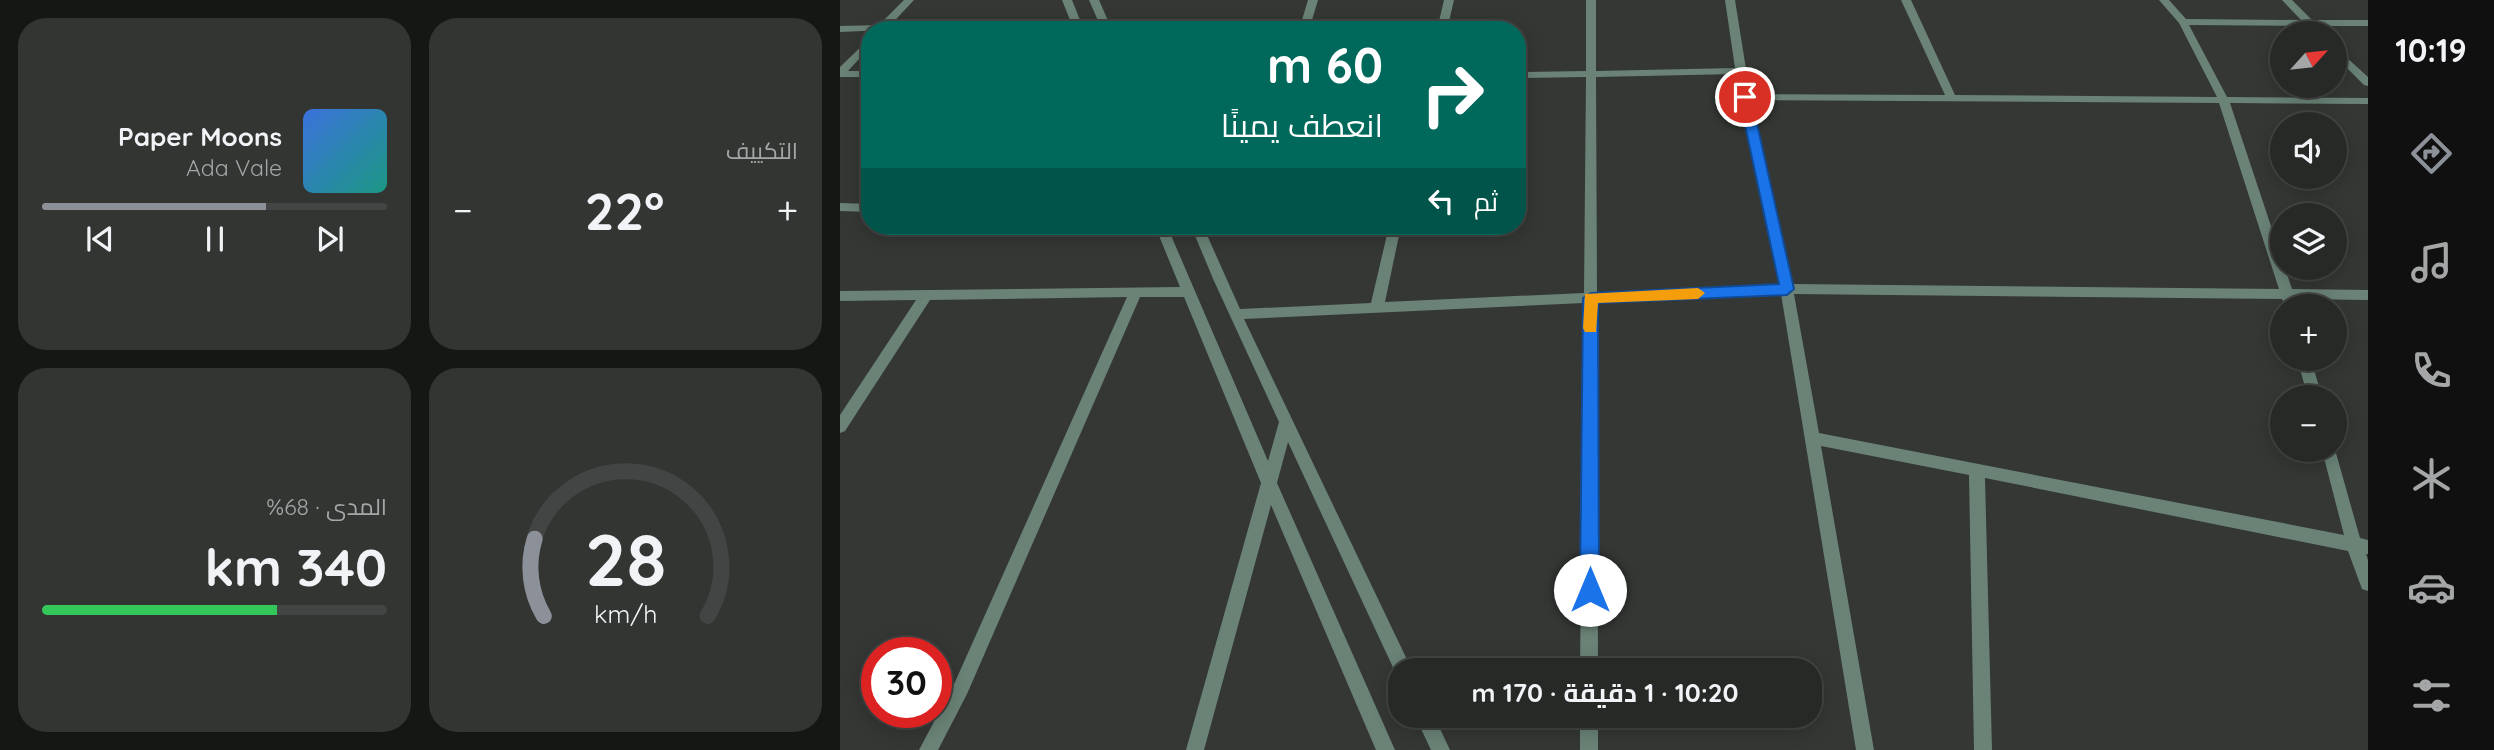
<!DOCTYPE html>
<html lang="ar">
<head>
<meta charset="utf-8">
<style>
	body { margin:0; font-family:Quicksand,Cairo,sans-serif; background:#333533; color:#f1f3f6; direction:rtl; height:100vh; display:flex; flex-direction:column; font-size:26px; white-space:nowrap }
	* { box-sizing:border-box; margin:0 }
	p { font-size:23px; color:#a4a6a7 }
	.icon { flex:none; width:38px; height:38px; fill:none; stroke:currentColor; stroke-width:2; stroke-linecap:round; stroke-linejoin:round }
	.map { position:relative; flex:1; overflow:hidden; direction:ltr }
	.details { display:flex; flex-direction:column; gap:18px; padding:18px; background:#151715; width:840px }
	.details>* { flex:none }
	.top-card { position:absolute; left:21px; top:21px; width:665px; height:214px; border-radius:28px; box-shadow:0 4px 18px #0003,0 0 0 2px #434544; direction:rtl; background:#00695c; color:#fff; overflow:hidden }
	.needle { width:46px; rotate:63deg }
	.fabs { position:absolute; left:1430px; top:21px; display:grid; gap:14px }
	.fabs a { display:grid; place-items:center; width:77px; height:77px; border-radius:50%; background:#272927; box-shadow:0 4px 18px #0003,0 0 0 2px #434544; font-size:35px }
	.speed { position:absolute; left:21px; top:637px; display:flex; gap:14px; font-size:35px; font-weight:700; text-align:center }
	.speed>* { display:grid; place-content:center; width:91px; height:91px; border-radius:50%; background:#272927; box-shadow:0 4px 18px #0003,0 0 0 2px #434544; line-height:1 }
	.speed .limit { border:10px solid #d22; background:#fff; color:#111 }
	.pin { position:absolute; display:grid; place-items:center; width:60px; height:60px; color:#fff; margin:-30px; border:4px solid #fff; border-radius:50%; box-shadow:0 2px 7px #0007 }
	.me { position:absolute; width:77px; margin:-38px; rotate:0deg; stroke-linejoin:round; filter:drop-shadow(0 0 5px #0008) }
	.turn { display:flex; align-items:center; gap:24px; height:147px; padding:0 28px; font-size:32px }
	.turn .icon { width:91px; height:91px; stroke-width:2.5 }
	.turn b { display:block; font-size:49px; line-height:60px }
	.then { display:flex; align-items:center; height:66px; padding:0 28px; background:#0003; gap:14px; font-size:26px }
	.big { font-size:52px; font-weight:700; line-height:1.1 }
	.details .widget { flex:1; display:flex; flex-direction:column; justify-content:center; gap:10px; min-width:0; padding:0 24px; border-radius:28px; background:#333533 }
	.details .dial { align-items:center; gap:0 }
	.dial svg { height:182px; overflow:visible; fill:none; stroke:#434544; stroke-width:7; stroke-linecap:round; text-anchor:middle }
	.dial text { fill:#f1f3f6; stroke:none }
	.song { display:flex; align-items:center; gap:21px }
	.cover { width:84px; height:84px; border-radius:10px; background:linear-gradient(135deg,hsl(220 70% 55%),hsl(170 70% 35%)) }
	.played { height:7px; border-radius:4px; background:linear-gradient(90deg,#8c9099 65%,#434544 65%) }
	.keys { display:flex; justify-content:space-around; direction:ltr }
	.heat { display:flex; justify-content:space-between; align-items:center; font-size:38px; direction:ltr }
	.charge { height:10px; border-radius:5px; background:linear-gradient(90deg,#34c759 68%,#434544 0) }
	.details .tiles { flex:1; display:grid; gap:18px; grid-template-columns:repeat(2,1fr) }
	.trip { position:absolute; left:548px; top:658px; width:434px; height:70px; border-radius:28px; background:#272927; box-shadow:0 4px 18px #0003,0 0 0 2px #434544; font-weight:700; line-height:70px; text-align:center; direction:rtl }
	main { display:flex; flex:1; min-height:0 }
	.tab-bar { display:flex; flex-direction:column; width:126px; justify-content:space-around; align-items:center; background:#101010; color:#a4a6a7 }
	.tab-bar .icon { width:49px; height:49px }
	.tab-bar .selected { color:#8c9099 }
	.tab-bar b { font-size:32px; color:#f1f3f6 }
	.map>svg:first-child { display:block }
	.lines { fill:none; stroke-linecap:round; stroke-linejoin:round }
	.street { fill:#6a8376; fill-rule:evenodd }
	.route { fill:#1a73e8; stroke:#114b97; stroke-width:2 }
	.slow { fill:#f59e0b }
</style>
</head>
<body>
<main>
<nav class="tab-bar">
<b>10:19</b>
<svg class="icon selected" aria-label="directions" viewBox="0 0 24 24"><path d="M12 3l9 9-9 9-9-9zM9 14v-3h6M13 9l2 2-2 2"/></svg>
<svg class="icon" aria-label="music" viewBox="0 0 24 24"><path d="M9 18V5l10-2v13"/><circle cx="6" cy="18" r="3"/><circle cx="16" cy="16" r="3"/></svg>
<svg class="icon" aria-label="phone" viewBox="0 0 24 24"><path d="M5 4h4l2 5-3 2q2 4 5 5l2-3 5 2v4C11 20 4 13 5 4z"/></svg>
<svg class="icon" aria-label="climate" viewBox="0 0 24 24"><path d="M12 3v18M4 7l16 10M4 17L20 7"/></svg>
<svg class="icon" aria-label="car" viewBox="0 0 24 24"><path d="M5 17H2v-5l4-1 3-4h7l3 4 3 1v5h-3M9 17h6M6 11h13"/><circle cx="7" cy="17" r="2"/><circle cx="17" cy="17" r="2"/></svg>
<svg class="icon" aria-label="filters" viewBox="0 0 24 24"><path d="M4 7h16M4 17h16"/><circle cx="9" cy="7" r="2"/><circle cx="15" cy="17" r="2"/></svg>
</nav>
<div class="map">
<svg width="1528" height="750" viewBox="0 0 1528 750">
	<rect width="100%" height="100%" fill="#343734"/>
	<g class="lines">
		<!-- street -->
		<path class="street" d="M64 0H74L46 30 0 32V26L39 25Z
			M222 0H232L244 30H234Z
			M249 0H259L272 30H262Z
			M468 0H478L469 30H459Z
			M604 0H614L607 30H597Z
			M746 0H756V71L895 68 885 0H895L910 94 1105 95 1061 0H1071L1115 95 1377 97 1339 23 1319 0H1329L1346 19 1461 20 1442 0H1452L1472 20H1528V26H1477L1484 33H1474L1466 26 1349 25 1387 97 1528 98V104L1390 103 1442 259V268H1445L1452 289 1528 290V300L1455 299 1457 306H1445L1442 299 954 294 979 433 1504 535 1482 450H1494V446L1520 538 1528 540V554H1526L1528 560V591L1522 589 1508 551 1145 478 1152 750H1134L1129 475 981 446 1034 750H1016L941 294 757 302 758 670H740L744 303 404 319 572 670H560V678L557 676 448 442 437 483 555 750H536L431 505 364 750H346L421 483 344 297H300L127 694 98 750H79L115 682 287 297 90 300 5 431 0 433V415L76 300 0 301V291L340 287 315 226H327L428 461 439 422 374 281 351 226H363L400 309 531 303 549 226H561L545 302 744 293 746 77 677 78V72L746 71ZM896 74 940 285 757 293 756 77ZM911 100 1379 103 1439 289 952 284Z
			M30 38V47L8 71H30V77H0V67Z
			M1494 46 1528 77V86L1524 85 1494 55Z
			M0 203 30 204V212L0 211Z
			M1457 359H1471L1482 397H1468Z
			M575 716H594L610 750H591Z
			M740 716H758V750H740Z"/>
	</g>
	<!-- route -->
	<path class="route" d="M905 94 911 97 954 289 947 295 758 303 759 590 756 597 750 600 743 597 740 590 743 298 751 293 939 284 899 97Z"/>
	<!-- slow -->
	<path class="slow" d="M858 288 865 293 858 299 758 303 756 332H745L743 328 745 294Z"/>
</svg>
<div class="fabs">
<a><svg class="needle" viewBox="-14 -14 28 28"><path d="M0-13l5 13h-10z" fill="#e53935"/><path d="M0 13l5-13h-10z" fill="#a4a6a7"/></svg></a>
<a><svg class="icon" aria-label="sound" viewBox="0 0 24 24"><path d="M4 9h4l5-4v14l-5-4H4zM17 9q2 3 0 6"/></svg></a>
<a><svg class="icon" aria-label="layers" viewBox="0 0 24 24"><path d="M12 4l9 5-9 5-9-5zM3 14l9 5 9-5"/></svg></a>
<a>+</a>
<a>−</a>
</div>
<div class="speed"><div class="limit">30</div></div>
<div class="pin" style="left:905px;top:97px;background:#d93025"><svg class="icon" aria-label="arrive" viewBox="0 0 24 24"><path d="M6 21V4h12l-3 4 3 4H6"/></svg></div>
<svg class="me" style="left:750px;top:590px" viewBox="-20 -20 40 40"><circle r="19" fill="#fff"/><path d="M0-13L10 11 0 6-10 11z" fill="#1a73e8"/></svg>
<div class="trip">10:20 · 1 دقيقة · 170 m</div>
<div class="top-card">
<div class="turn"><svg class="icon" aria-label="right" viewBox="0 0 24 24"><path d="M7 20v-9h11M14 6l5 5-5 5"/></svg><div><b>60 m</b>انعطف يمينًا</div></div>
<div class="then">ثم<svg class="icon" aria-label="left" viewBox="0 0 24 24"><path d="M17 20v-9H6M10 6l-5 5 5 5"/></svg></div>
</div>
</div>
<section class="details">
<div class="tiles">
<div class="widget"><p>التكييف</p>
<div class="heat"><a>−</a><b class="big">22°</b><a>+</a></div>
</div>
<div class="widget">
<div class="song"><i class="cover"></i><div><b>Paper Moons</b><p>Ada Vale</p></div></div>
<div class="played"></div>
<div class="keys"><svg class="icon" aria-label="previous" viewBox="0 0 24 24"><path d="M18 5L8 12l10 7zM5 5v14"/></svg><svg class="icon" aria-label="pause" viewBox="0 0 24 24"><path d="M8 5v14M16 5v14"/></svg><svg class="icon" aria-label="next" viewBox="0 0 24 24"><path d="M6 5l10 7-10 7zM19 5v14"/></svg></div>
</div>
<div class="widget dial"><svg viewBox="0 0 100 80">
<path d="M14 69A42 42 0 1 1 86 69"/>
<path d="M14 69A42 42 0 0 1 10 35" stroke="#8c9099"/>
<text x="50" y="56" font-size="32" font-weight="700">28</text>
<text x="50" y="72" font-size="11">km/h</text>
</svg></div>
<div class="widget"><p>المدى · 68%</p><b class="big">340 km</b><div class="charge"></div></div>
</div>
</section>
</main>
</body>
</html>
